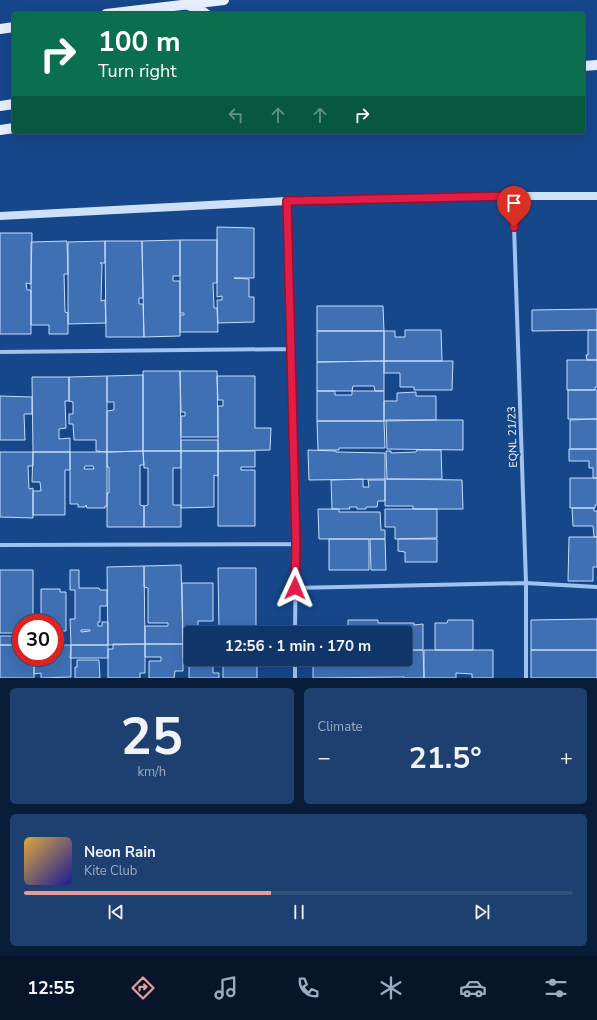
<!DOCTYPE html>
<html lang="en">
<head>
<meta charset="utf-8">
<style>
	body { margin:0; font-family:"Nunito Sans",sans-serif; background:#1e4071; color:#f1f3f6; height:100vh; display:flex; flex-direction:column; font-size:15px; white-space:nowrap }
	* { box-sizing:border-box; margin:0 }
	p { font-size:13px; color:#9cabc0 }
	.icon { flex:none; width:22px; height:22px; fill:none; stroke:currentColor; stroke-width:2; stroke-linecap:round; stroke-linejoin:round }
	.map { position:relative; height:678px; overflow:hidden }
	.side { display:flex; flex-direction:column; gap:10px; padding:10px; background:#091d39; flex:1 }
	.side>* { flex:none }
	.hud { position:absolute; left:12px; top:12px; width:573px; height:122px; border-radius:4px; box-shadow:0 4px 16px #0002,0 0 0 1px #30507c; background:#0b6e4f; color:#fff; overflow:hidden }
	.speed { position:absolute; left:12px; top:614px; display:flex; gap:8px; font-size:20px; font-weight:700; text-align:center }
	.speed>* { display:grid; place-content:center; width:52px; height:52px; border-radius:50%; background:#103568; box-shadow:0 4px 16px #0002,0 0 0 1px #30507c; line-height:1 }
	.speed .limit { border:6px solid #d22; background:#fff; color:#111 }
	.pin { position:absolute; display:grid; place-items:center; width:34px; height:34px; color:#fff; margin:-41px -17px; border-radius:50% 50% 50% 0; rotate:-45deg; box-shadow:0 0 4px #0007 }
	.pin .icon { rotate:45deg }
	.me { position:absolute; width:44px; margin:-22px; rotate:1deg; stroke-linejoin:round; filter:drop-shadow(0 0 3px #0008) }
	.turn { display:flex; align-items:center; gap:14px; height:84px; padding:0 20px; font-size:18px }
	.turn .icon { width:52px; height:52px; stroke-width:2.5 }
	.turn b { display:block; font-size:28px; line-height:34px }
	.lanes { display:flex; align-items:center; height:38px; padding:0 20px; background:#0003; justify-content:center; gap:20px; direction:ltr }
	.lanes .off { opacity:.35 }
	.big { font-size:30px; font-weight:700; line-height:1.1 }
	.side .widget { flex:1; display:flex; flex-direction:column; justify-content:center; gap:6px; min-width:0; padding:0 14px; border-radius:6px; background:#1e4071 }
	.side .dial { align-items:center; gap:0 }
	.dial b { font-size:52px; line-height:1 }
	.song { display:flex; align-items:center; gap:12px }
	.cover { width:48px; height:48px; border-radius:6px; background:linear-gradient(135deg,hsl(40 70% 55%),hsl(240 70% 35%)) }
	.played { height:4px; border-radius:2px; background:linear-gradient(90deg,#e69b98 45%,#30507c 45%) }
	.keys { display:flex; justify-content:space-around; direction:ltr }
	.heat { display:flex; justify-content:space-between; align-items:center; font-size:22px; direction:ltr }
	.side .tiles { flex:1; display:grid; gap:10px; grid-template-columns:1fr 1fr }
	.widget:last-child { grid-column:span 2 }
	.trip { position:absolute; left:184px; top:626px; width:228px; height:40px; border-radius:4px; background:#103568; box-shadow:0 4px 16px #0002,0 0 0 1px #30507c; font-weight:700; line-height:40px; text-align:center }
	.tab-bar { display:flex; height:64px; justify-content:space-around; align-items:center; background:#06152a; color:#9cabc0 }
	.tab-bar .icon { width:28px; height:28px }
	.tab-bar .selected { color:#e69b98 }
	.tab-bar b { font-size:18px; color:#f1f3f6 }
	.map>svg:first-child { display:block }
	.building { fill:#3f70b4; stroke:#c6ddfb; fill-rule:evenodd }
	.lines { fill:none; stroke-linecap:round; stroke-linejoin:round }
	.street { stroke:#a0c2ef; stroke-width:4 }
	.secondary { stroke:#cde0fa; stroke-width:8 }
	.primary { stroke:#e8f0ff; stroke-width:10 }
	.route-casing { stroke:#92132f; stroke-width:10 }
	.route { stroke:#e11d48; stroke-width:7 }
	.labels { text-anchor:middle; stroke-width:4; stroke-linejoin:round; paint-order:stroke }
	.street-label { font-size:11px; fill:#fff; stroke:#16478b }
</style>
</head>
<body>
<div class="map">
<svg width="597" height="678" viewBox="0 0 597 678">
	<rect width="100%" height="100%" fill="#16478b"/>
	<!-- building -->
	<path class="building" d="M217 227 254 228V278H234L249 279V297H254V322L218 323 217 300H222V296L217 297Z
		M0 233H32L31 284 26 283 27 290H31V334H0Z
		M180 240V276H173V281H180V336L144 337 142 241Z
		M180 240H217V283H213L214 308H217L218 332H180V315H184V313H180Z
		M67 241 68 274H64L65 312 68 313V334H49V325H31V242Z
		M105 241H142L143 298H139V304H143L144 337H106Z
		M105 241V263H100L102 264 101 301 105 300 106 323 68 324V242Z
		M317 306H383L384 331H317Z
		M597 309V330L532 331V310Z
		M405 330H441L442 361H384V331H395V337H405Z
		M588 330H597V360H587L586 355H588Z
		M317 331H384V361L317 362Z
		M567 360H597V387H595V390H567Z
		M384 361V391H375L374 386H353L352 391H317V362Z
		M384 361H453L452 390H414V387H400V373H384Z
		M143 371H180L181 451H143Z
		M180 371H217L218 437H181V416H185V412H181Z
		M143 375V451L107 452V411L114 410V402H107V376Z
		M107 376V452L96 451V440H74L73 424H69V414H73V402L69 401V377Z
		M217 376H255V428H271L270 450 218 451V406H223V400H218Z
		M32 377H69V401H65L66 428 59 429V439L70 438V452H33Z
		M568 390H597V419H568Z
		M317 391H335V395H352V391H384V421H317Z
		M416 392V396H436V420L384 421V401H397V393Z
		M0 396 32 397V414H24L25 440H0Z
		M593 419H597V449H570V420Z
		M386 420H463V450L387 449Z
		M317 421H384L385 448H339V450H318Z
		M181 440H218V451H181Z
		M569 449H597V478H593V468H589V461H569Z
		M308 450 336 451V452L385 453V479L309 480Z
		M417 450H441L442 479H387L386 451H391V453L416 452Z
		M143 451 144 465H140V505L144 506V527H107V493H109V467H107V452Z
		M143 451H181V468H173V505H181V527H144V506L148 505V468H144Z
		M181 451H218V476L214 475V507L181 508Z
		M218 451H255V467H241V470H255V526H218Z
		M0 452H33V466H28L29 489 33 488V518L0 517Z
		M33 452H70V470H65V515H33V491H41L40 482H32Z
		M70 452H107V506H105V508H87L86 505 85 507H78V504H70ZM85 466H93L94 469H84Z
		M570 478H597V505H595V508H570Z
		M363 479V487H369L368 480H385V501H378L377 507H366V509H357V507H349L350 509H332L331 480Z
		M385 479 462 480 463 509H413V506H385Z
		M572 508H594V511H597V537H594L593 526H573Z
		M318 509H339V512H380L381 530H385V539H319Z
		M385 509H437V538L395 539V527H385Z
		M569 537H597V567H593V581H568Z
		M329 539H369V570H329Z
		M370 539H385L386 570H371Z
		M398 539H437V562H405V552L398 551Z
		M181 565 183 644H145V626H168V623H148V588L144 587V566Z
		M144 566 145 644 108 645 107 567Z
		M218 568H256V627H274V633H219Z
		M0 570H33V623H21V633H0Z
		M70 570H79V588H99L100 590H107V606H100V622H98V626H102V622H108V645H71L70 619H75V590H70ZM81 630H90V631L81 632Z
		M182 583H213V621H198V626H219V633H191V644H183Z
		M41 589H60V592H66V631H55V623L41 622Z
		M592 619H597V650H531V620Z
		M348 620H378V623H414V625L423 624V650H405V633H348Z
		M448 620H473V650H435V623H447Z
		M0 636H21V645H0Z
		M113 644H145V673H140V678H108V649H113Z
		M145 644H183V671H175L174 678H149V661H161V657H145Z
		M183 644H191V659H209V663H213V673H219V678H189V657H183Z
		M0 645H21V657H34V678H0Z
		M55 645H71V677L41 678V673L34 674V657H55Z
		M71 645H108V658H70Z
		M405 650H423L424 678H404V677L313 678V662L327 663V659H405Z
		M424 650H493V678H472V674L456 673V678H424Z
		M531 650H597V678H531Z
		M223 659H257V678H223Z
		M77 660H99L100 678H75V667H77Z"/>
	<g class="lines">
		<!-- street -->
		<path class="street" d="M513 196 526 583V678
			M287 201 296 544 295 633
			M0 352 292 349
			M0 545 296 544
			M295 588 526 583 597 587
			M295 678V659"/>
		<!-- secondary -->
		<path class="secondary" d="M0 216 287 201 513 196H597"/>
		<!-- primary -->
		<path class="primary" d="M188 5 197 8 206 14
			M106 14 224 0
			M0 29 14 27
			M583 66 597 65
			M0 106 14 104
			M0 130 14 128"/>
	</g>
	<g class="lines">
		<!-- route casing -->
		<g class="route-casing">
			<path id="route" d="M295 588 296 544 287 201 513 196 514 227"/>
		</g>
		<!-- route -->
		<use href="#route" class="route"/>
	</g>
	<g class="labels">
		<!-- street labels -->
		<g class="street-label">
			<text transform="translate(512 437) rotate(-92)" y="4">EQNL 21/23</text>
		</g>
	</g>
</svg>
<div class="speed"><div class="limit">30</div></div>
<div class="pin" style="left:514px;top:227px;background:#d93025"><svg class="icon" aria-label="arrive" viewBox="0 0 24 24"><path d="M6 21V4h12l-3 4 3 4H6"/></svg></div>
<svg class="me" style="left:295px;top:588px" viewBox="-20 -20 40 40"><path d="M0-17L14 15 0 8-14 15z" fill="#e11d48" stroke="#fff" stroke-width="4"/></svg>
<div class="trip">12:56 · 1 min · 170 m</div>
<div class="hud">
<div class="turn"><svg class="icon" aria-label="right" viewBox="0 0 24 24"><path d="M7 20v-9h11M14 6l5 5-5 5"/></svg><div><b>100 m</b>Turn right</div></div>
<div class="lanes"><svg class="icon off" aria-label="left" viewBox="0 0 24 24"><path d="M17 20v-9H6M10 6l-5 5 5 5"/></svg><svg class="icon off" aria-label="ahead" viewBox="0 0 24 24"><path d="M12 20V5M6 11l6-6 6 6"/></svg><svg class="icon off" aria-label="ahead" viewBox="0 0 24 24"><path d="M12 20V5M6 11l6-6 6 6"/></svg><svg class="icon" aria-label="right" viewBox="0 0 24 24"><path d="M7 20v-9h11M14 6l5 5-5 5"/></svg></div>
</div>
</div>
<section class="side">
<div class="tiles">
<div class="widget dial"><b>25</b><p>km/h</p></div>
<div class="widget"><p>Climate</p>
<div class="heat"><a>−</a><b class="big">21.5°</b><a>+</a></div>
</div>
<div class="widget">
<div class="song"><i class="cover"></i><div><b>Neon Rain</b><p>Kite Club</p></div></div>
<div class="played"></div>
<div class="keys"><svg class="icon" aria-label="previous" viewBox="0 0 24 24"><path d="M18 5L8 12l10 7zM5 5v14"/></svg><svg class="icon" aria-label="pause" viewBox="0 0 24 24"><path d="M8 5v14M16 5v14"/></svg><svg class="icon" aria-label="next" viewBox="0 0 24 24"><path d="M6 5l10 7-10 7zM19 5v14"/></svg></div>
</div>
</div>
</section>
<nav class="tab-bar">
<b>12:55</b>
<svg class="icon selected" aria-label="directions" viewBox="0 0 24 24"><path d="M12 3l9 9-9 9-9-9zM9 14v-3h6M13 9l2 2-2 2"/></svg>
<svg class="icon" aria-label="music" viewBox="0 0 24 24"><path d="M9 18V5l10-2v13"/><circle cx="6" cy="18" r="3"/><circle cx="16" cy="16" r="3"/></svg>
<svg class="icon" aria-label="phone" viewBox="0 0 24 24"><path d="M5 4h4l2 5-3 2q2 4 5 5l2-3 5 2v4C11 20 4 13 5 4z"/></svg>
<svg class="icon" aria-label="climate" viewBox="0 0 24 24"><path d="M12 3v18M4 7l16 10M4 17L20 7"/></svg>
<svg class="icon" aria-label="car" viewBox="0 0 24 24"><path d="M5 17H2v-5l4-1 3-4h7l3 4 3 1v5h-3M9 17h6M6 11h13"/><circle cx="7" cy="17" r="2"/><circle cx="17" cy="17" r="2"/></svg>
<svg class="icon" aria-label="filters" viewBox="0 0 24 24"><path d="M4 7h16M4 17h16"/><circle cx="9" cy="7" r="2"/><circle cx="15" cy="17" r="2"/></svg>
</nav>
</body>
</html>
